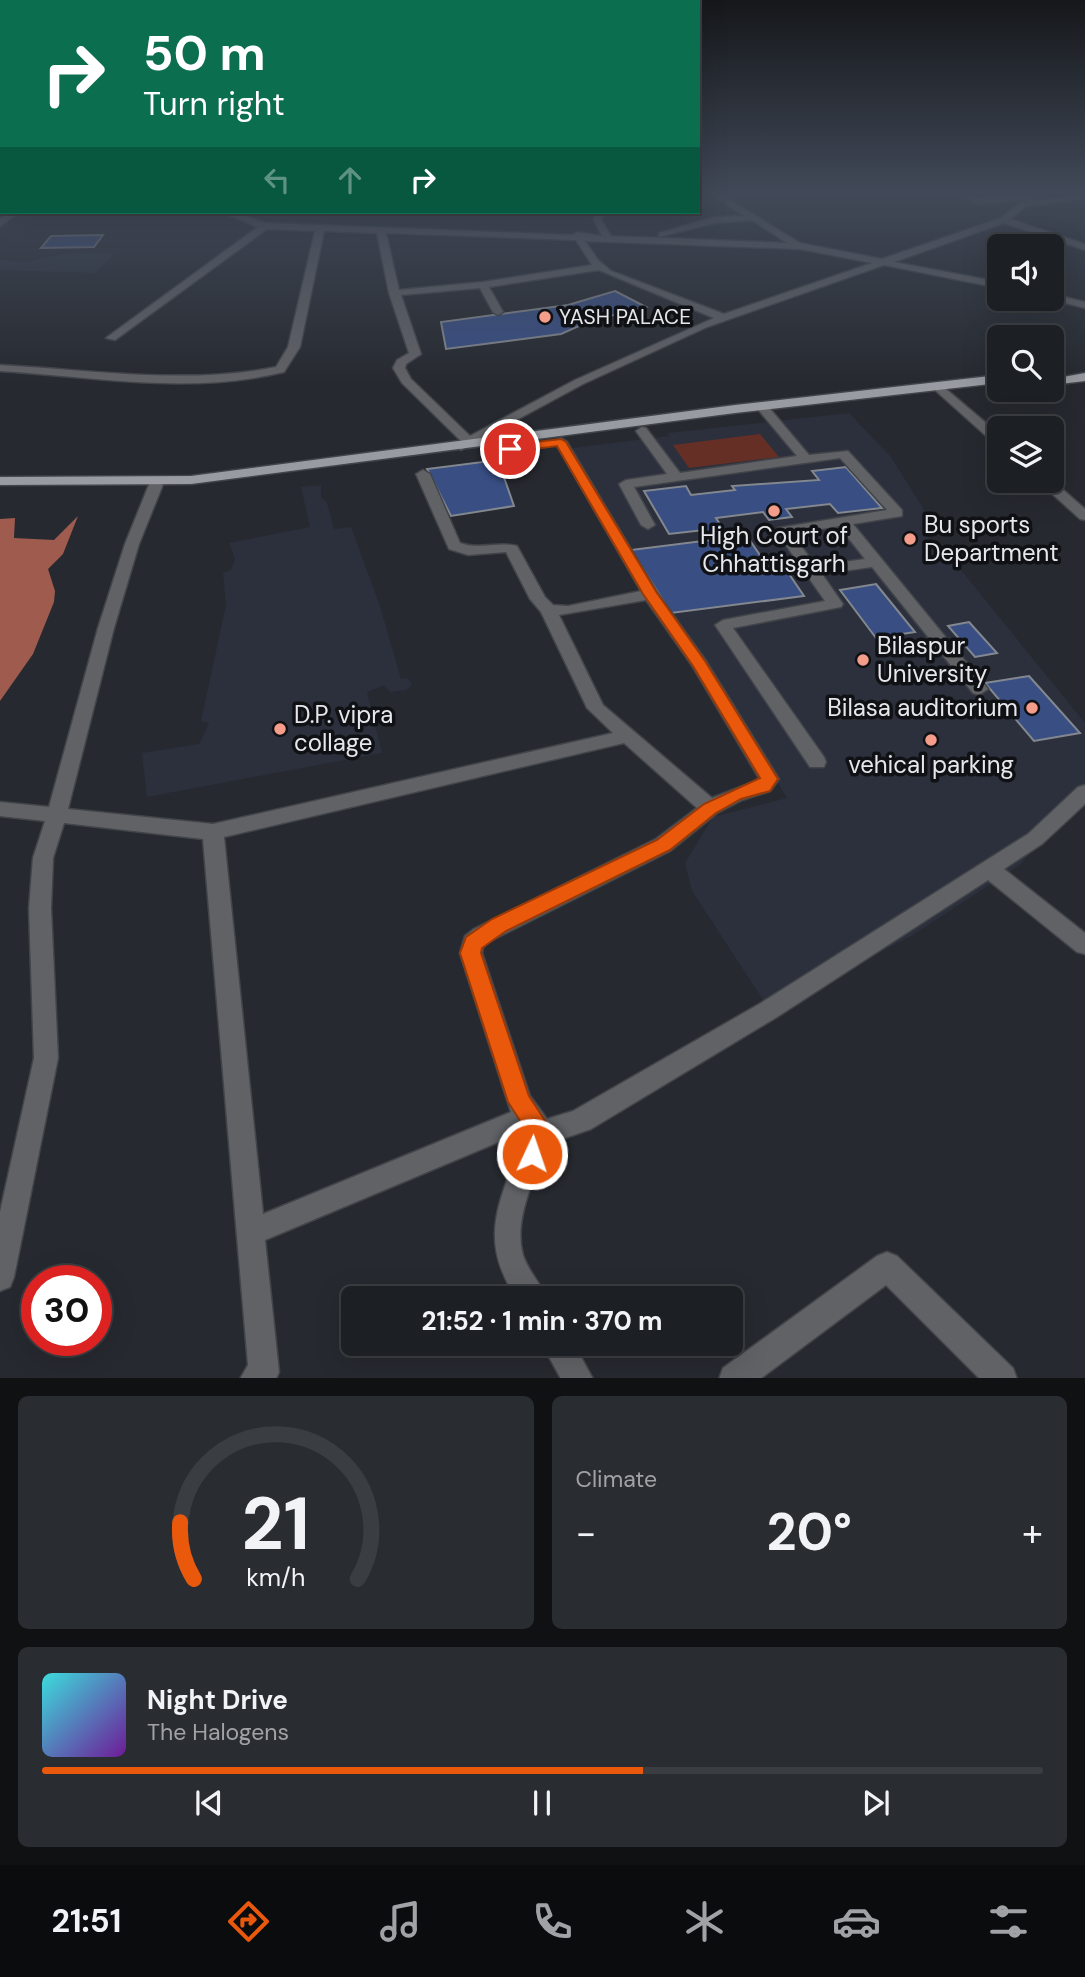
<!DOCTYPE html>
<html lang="en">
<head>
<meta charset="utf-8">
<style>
	body { margin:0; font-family:"DM Sans",sans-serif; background:#292c30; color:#f1f3f6; height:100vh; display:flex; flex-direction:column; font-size:26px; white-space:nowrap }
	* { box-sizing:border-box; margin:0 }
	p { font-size:23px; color:#a0a2a6 }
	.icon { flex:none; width:38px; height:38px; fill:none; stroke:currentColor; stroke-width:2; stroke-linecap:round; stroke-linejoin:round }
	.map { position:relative; height:1378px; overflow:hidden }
	.panel { display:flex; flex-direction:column; gap:18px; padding:18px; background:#0f1113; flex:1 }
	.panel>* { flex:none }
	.banner { position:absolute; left:0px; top:0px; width:700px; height:214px; box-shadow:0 7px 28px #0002,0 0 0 2px #3a3d41; background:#0b6e4f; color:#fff; overflow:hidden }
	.fabs { position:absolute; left:987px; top:234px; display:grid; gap:14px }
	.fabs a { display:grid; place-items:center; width:77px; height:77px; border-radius:10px; background:#1c1f23; box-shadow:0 7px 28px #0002,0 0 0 2px #3a3d41; font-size:35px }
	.speed { position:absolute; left:21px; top:1265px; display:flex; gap:14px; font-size:35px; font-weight:700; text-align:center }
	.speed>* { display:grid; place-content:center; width:91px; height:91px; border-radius:50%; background:#1c1f23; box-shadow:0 7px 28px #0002,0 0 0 2px #3a3d41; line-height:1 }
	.speed .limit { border:10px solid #d22; background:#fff; color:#111 }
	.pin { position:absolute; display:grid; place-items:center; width:60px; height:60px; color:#fff; margin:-30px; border:4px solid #fff; border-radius:50%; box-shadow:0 2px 7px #0007 }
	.me { position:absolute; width:77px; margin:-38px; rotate:3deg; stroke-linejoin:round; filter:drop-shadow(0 0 5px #0008) }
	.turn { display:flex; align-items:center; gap:24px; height:147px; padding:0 28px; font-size:32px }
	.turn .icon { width:91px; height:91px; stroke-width:2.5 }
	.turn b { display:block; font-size:49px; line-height:60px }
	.lanes { display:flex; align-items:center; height:66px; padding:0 28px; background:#0003; justify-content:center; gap:35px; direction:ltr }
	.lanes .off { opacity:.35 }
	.big { font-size:52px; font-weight:700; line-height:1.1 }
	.panel .card { flex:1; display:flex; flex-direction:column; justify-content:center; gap:10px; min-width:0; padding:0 24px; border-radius:10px; background:#292c30 }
	.panel .dial { align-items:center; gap:0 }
	.dial svg { height:182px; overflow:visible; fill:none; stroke:#3a3d41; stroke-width:7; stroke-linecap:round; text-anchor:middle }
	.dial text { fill:#f1f3f6; stroke:none }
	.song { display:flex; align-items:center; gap:21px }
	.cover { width:84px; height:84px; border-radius:10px; background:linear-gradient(135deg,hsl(180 70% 55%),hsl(280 70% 35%)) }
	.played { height:7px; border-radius:4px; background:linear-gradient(90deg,#ea580c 60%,#3a3d41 60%) }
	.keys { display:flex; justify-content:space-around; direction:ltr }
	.heat { display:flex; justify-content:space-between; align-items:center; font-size:38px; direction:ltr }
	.panel .tiles { flex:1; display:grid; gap:18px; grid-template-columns:1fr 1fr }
	.card:last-child { grid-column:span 2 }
	.trip { position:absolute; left:341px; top:1286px; width:402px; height:70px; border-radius:10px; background:#1c1f23; box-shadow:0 7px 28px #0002,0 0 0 2px #3a3d41; font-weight:700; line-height:70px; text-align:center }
	.tabs { display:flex; height:112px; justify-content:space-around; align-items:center; background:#0b0c0e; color:#a0a2a6 }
	.tabs .icon { width:49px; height:49px }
	.tabs .current { color:#ea580c }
	.tabs b { font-size:32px; color:#f1f3f6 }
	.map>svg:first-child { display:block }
	.built { fill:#2b303c }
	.green { fill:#662f25 }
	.water { fill:#9e5b4e }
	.building { fill:#394f84; stroke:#83878e; stroke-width:2 }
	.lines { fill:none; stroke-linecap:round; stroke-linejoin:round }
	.minor-casing { stroke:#414449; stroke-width:3 }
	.major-casing { stroke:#414449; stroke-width:3 }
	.minor { fill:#616266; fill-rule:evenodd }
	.major { fill:#989ca2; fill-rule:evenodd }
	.route { fill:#ea580c; stroke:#983908; stroke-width:2 }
	.poi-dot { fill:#f49d8b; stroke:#101114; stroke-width:2.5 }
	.labels { text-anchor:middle; stroke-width:7; stroke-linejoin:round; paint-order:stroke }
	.far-poi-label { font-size:21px; fill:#e5e7ec; stroke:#101114; text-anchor:start }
	.poi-label { font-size:24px; fill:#e5e7ec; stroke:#101114; text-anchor:start }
</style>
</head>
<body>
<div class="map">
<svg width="1085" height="1379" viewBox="0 0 1085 1379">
	<rect width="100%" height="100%" fill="#26292f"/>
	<!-- built -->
	<path class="built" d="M67 253 114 254 95 273 0 270V260L27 262Z
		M849 413 891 457 931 521 923 527 926 536 965 575 1085 723V786L1020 865 913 935 769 1009 692 891 685 863 713 817 787 798 749 735 645 596 565 449 669 436 668 433Z
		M321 485V497L327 503 334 529 351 527 380 606 401 679 408 678 412 685 406 690 390 692 384 685 367 692 382 753 147 797 142 753 199 744 209 723 201 721 226 605 223 573 231 570 235 559 229 543 310 527 301 487Z"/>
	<!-- green -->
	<path class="green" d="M760 434 779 457 689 468 673 445Z"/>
	<!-- water -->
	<path class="water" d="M78 516 63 554 48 569 55 591 54 602 33 654 0 701V519L15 518 14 538 54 540Z"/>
	<!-- building -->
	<path class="building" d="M103 235 94 247 41 248 51 236Z
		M615 291 646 307 590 321 561 334 446 349 441 322 568 305Z
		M498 460 514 506 451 516 427 469Z
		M846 467 882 508 838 513 830 504 786 509 792 517 769 520 763 512 716 518 729 538 747 536 770 570 785 568 804 596 671 613 631 550 711 540 704 530 669 534 644 491 686 486 691 495 735 490 732 486 819 480 812 471Z
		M876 584 915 632 876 638 840 590Z
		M969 622 997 653 975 657 948 626Z
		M1029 676 1080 733 1034 741 985 683Z"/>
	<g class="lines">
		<!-- minor casing -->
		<g class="minor-casing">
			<path id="minor" d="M708 192H717L800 243 882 259 1001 218 1023 200 978 204 947 192H958L979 198 1042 192 1033 201 1085 195V199L1026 206 1010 219 1085 244V250L1004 223 894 262 999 282V288L884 265 707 327 583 384 461 450 455 446 461 441 402 383 393 368 397 360 409 353 389 293 377 233 324 231 300 347 284 372C190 395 95 377 0 371V365C93 370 184 385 276 367L288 347 315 231 267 229 115 340 106 338 258 227 221 212H233L266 223 573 235 577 232 602 236 593 219 599 212H607L601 219 611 236 787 243 752 220 715 223 659 237V233L715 217 744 216ZM386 233 576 240 592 265 483 282 399 290ZM585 241 800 249 872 263 724 314 611 271 598 260ZM599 270 714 318 575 380 470 436 411 379 405 368 406 364 421 354 401 295 480 288 493 312 498 315 503 312 489 287Z
				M0 195H2L0 200Z
				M11 212H20L0 226V219Z
				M1052 294 1085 302V308L1049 299H1052Z
				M940 384 999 434V444L994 443 936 391V385Z
				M762 403 766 404 809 455 848 451 902 510V516L853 524 988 689 979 695 973 693 872 567 822 574 843 604 841 607 733 628 824 757 826 762 824 767H810L715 625 723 620 825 601 776 531 778 528 887 510 840 458 634 487 655 525 648 529 641 525 619 484 626 480 667 474 636 431 642 427 646 428 680 473 797 456 756 407ZM839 526 865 559 816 566 792 534Z
				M561 438 567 442 657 593 706 661 779 779 770 791 742 800 717 813 670 851 490 941 483 947 482 953 530 1096 547 1119 573 1111 761 1003 1028 834 1078 787 1085 785V804L1042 844 1004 869 1085 933V954L1077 952 988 880 777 1017 591 1129 548 1144C535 1177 513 1219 523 1255 528 1271 541 1283 546 1298H516C485 1249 492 1218 512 1167 517 1156 525 1142 525 1131L265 1240 279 1372 276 1379H240L248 1365 203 839 64 823 53 858 51 908 58 1058 14 1277 10 1287 0 1291V1212L34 1058 29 908 33 858 45 821 0 816V802L49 807 98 628 125 544 150 482 157 478 164 482 139 544 114 628 68 809 213 824 613 733 587 708 541 612 530 599 506 552 468 555 449 549 416 474 423 470 430 474 460 543C478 550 498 541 517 546L545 597 553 605 568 606 641 591 555 442ZM646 600 693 667 759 778 756 781 712 798 603 705 559 615ZM624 743 697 808 656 839 474 929 465 936 460 953 511 1112 263 1214 224 837Z
				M1052 480 1085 509V520L1080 519 1038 481Z
				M887 1252 897 1256 1013 1368 1017 1379H980L886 1285 760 1379H719L723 1368 877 1256Z
				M542 1344H574L593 1379H561Z"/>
		</g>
		<!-- major casing -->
		<g class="major-casing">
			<path id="major" d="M1085 373V381L1052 385V379Z
				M999 375V383L735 413 191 484 0 485V477L191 476 735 405Z"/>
		</g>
		<!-- minor -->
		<use href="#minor" class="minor"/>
		<!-- major -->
		<use href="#major" class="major"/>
	</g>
	<!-- sky -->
	<linearGradient id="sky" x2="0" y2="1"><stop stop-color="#15171a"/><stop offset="0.5" stop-color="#414958"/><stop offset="1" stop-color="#414958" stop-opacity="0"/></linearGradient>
	<rect width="1085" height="385" fill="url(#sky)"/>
	<!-- route -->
	<path class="route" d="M561 439 566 442 657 593 705 661 778 779 770 791 741 799 716 813 670 850 506 931 482 948 481 953 529 1096 552 1131 540 1162 532 1165 523 1162 520 1154 528 1133 508 1102 460 953 466 937 492 919 657 840 704 804 760 778 693 666 643 594 557 446 510 452 505 449 510 445Z"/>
	<!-- markers -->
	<g class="poi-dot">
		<circle cx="545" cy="317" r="7"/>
		<circle cx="774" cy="511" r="7"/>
		<circle cx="910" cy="539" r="7"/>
		<circle cx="863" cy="660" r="7"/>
		<circle cx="1032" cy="708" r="7"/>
		<circle cx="280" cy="729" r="7"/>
		<circle cx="931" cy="740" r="7"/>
	</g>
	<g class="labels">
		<!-- far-poi labels -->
		<g class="far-poi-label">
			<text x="559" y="324">YASH PALACE</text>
		</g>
		<!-- poi labels -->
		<g class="poi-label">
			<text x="924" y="533">Bu sports<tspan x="924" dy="28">Department</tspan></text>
			<text x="774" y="544" text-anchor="middle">High Court of<tspan x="774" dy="28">Chhattisgarh</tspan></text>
			<text x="877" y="654">Bilaspur<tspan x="877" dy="28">University</tspan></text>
			<text x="1018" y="716" text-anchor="end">Bilasa auditorium</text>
			<text x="294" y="723">D.P. vipra<tspan x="294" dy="28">collage</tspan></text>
			<text x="931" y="773" text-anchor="middle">vehical parking</text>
		</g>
	</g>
</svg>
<div class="fabs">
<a><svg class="icon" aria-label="sound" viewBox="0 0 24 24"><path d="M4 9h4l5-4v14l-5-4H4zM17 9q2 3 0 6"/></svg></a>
<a><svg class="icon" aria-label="search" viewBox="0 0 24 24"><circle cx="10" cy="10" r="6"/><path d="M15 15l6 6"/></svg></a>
<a><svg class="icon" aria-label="layers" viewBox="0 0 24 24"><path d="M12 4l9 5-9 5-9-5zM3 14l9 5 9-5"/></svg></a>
</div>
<div class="speed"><div class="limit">30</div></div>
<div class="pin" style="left:510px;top:449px;background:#d93025"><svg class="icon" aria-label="arrive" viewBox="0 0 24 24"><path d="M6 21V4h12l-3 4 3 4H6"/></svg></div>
<svg class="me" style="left:532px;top:1154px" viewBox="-20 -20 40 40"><circle r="17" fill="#ea580c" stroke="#fff" stroke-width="3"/><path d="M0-11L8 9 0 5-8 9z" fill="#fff"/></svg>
<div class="trip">21:52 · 1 min · 370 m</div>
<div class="banner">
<div class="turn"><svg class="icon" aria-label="right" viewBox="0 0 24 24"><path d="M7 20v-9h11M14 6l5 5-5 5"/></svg><div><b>50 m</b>Turn right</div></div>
<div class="lanes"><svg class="icon off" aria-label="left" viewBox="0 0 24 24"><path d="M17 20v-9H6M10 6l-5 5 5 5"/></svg><svg class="icon off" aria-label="ahead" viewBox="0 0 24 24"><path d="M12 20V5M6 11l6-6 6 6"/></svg><svg class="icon" aria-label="right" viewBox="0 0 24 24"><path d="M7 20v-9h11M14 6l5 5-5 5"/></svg></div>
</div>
</div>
<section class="panel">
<div class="tiles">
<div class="card dial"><svg viewBox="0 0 100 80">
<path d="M14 69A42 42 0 1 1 86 69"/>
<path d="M14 69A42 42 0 0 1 8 44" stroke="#ea580c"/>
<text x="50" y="56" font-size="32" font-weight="700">21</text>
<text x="50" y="72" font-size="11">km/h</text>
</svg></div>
<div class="card"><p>Climate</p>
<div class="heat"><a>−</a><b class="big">20°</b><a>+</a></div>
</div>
<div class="card">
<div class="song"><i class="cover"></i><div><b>Night Drive</b><p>The Halogens</p></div></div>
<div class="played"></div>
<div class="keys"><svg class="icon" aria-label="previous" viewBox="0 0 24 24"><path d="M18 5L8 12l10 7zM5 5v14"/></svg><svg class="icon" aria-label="pause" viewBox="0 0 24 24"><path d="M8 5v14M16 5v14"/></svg><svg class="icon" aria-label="next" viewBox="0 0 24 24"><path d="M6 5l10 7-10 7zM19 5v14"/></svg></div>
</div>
</div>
</section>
<nav class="tabs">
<b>21:51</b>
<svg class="icon current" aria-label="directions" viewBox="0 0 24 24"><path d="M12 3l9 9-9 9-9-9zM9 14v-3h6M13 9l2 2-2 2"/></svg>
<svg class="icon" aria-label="music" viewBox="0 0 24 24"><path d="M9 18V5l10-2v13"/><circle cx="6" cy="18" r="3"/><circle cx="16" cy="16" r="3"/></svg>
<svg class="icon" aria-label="phone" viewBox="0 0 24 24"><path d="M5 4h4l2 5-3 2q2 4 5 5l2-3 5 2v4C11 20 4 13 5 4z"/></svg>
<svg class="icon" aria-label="climate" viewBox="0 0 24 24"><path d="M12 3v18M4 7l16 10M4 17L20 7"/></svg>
<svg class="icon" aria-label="car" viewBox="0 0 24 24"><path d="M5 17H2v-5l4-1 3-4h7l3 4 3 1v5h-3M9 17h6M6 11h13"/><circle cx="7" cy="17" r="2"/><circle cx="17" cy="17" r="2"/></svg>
<svg class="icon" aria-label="filters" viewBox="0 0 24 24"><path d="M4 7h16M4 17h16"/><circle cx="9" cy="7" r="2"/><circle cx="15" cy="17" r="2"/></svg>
</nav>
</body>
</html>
